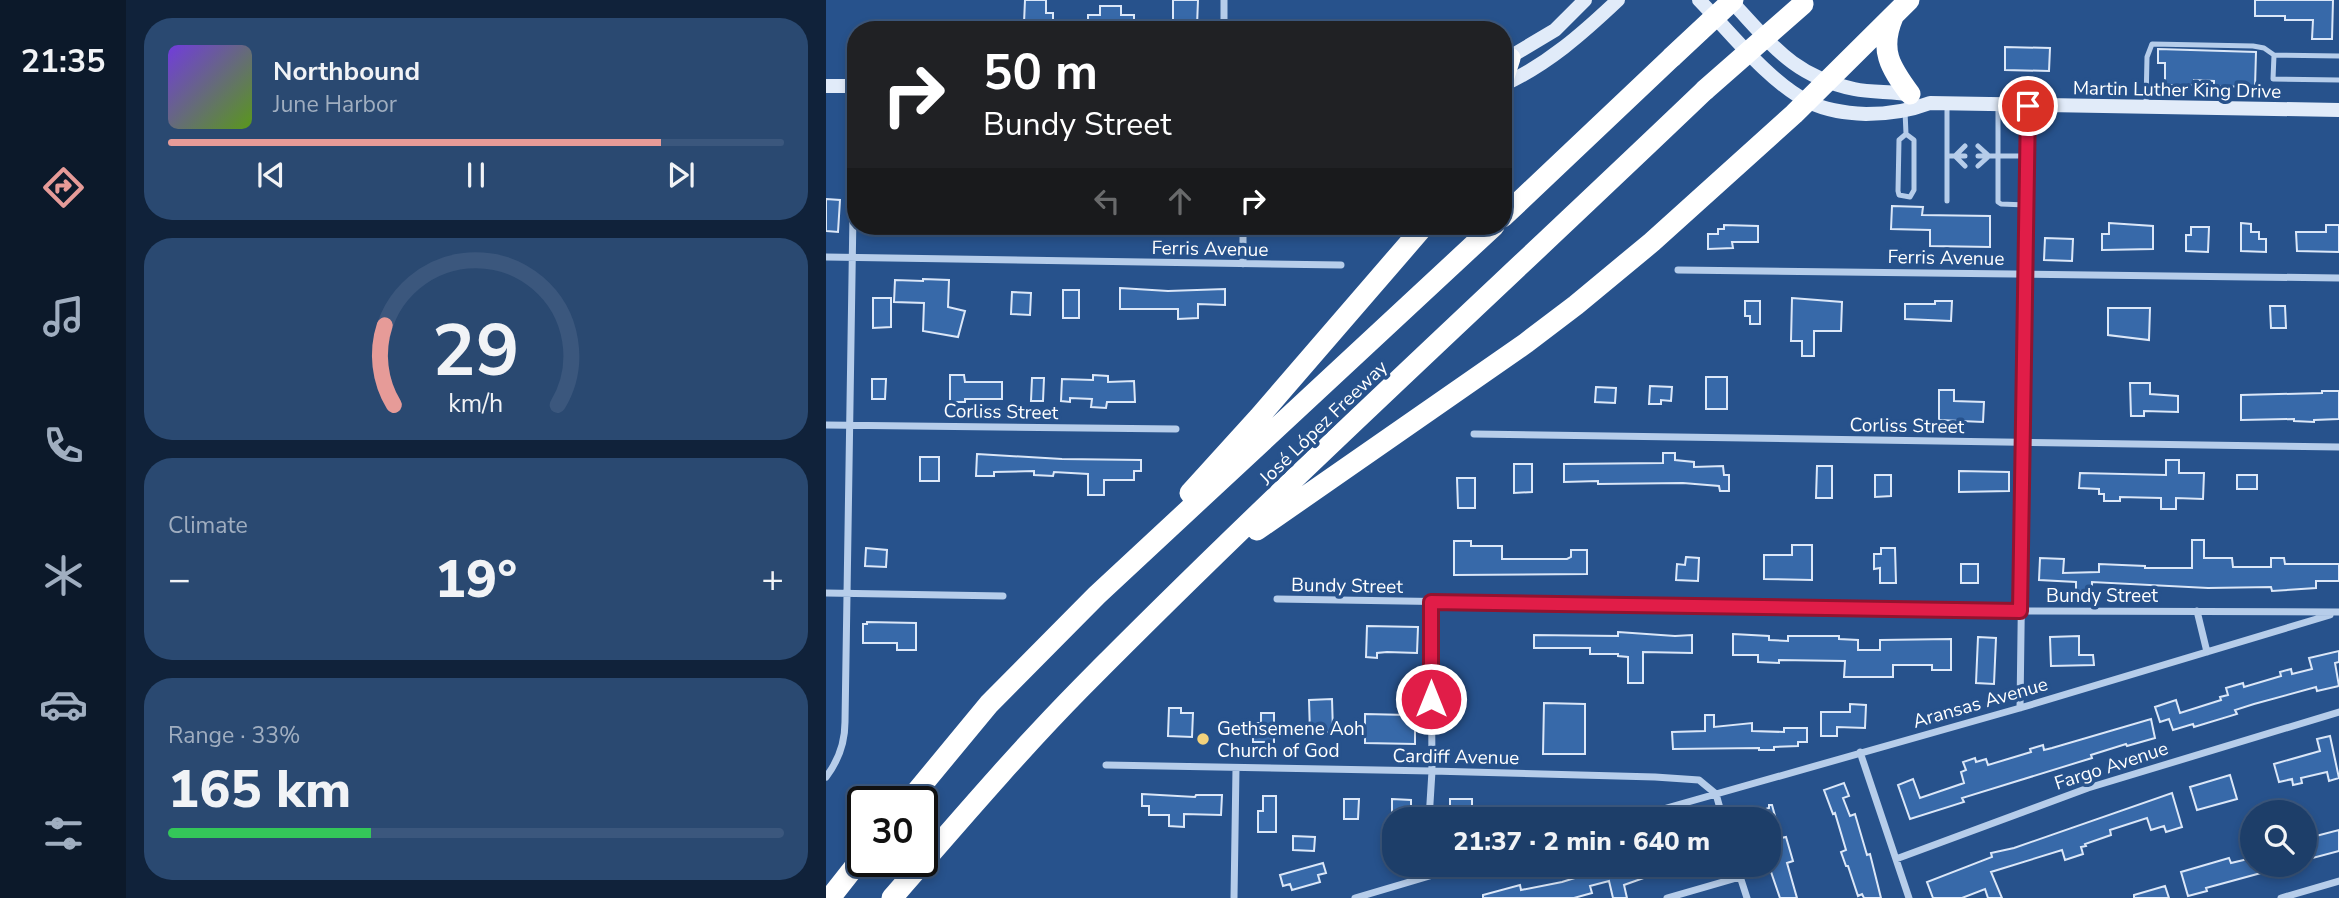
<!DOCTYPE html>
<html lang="en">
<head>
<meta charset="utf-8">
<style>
	body { margin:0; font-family:"Nunito Sans",sans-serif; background:#2a4971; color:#f1f3f6; height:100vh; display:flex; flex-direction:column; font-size:26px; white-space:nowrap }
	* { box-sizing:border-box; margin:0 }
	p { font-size:23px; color:#a0aec0 }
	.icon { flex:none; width:38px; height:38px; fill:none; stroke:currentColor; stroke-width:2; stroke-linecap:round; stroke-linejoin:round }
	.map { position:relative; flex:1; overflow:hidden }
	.side { display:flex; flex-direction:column; gap:18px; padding:18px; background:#10223a; width:700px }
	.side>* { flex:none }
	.hud { position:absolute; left:21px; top:21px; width:665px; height:214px; border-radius:28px; box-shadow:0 4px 10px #0003,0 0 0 2px #3b577d; background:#202124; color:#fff; overflow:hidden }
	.tools { position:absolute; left:1414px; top:800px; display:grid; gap:14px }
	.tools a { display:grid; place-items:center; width:77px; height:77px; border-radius:50%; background:#1d3e69; box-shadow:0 4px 10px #0003,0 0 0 2px #3b577d; font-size:35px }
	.speed { position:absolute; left:21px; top:786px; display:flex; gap:14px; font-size:35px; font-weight:700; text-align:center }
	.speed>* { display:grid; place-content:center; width:91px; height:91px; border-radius:50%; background:#1d3e69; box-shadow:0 4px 10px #0003,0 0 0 2px #3b577d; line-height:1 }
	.speed .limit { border:4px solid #111; border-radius:10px; background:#fff; color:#111 }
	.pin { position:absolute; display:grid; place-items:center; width:60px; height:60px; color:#fff; margin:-30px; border:4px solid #fff; border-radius:50%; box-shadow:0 2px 7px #0007 }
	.me { position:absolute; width:77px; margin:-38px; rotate:0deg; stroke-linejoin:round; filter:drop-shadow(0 0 5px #0008) }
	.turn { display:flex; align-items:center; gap:24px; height:147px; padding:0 21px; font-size:32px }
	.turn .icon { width:91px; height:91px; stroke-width:2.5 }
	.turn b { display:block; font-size:49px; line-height:60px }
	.lanes { display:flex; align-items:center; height:66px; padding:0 21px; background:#0003; justify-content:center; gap:35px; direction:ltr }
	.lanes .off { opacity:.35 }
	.big { font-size:52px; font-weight:800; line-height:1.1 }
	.side .card { flex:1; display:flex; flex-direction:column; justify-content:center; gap:10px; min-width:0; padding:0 24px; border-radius:28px; background:#2a4971 }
	.side .dial { align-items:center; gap:0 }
	.dial svg { height:182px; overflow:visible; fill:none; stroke:#3b577d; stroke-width:7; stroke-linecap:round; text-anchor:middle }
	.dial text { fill:#f1f3f6; stroke:none }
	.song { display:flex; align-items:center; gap:21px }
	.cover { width:84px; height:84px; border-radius:10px; background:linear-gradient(135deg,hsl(260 70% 55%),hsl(90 70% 35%)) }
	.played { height:7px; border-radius:4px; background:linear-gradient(90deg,#e69b98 80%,#3b577d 80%) }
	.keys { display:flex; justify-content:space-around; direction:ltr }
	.heat { display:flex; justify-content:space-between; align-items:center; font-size:38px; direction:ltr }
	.charge { height:10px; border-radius:5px; background:linear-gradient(90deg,#34c759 33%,#3b577d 0) }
	.trip { position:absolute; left:556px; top:807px; width:399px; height:70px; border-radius:28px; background:#1d3e69; box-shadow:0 4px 10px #0003,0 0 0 2px #3b577d; font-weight:800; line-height:70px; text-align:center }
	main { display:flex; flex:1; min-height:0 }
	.dock { display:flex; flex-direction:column; width:126px; justify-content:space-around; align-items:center; background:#0c192a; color:#a0aec0 }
	.dock .icon { width:49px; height:49px }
	.dock .selected { color:#e69b98 }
	.dock b { font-size:32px; color:#f1f3f6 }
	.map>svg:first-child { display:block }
	.building { fill:#3769a9; stroke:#dbe7f8; stroke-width:2 }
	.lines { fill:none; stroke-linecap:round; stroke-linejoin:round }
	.lane { stroke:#b6cdea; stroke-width:5 }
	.street { stroke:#b6cdea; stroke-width:7 }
	.secondary { stroke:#e1ebf9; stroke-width:14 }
	.highway { stroke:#fff; stroke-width:21 }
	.highway-bridge { stroke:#fff; stroke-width:21 }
	.route-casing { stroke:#92132f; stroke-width:18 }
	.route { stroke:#e11d48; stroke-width:12 }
	.poi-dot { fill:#f3d27c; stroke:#27528c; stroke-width:2.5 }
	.labels { text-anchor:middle; stroke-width:7; stroke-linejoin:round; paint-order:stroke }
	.street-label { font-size:19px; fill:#fff; stroke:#27528c }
	.poi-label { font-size:19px; fill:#fff; stroke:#27528c; text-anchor:start }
</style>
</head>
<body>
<main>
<nav class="dock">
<b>21:35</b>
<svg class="icon selected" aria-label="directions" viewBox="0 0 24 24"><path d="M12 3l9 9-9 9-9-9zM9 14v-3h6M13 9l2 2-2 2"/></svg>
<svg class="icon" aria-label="music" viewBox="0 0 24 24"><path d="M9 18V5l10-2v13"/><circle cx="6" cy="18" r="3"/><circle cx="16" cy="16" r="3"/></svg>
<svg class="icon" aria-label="phone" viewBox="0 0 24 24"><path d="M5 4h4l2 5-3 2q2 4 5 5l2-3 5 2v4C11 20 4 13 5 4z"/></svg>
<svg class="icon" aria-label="climate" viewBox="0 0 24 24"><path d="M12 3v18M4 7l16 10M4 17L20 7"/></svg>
<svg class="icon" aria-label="car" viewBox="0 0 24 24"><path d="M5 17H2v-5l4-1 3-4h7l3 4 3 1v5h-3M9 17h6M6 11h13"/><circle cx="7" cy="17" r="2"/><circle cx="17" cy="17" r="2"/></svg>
<svg class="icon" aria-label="filters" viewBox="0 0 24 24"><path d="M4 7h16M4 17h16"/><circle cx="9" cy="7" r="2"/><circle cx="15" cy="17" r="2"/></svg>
</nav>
<section class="side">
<div class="card">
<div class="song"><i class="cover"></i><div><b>Northbound</b><p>June Harbor</p></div></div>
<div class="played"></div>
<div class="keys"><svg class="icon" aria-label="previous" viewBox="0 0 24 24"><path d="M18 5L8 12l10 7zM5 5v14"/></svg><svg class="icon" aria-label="pause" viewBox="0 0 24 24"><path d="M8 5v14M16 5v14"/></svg><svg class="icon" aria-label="next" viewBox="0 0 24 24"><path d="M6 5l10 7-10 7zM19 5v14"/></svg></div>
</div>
<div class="card dial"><svg viewBox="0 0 100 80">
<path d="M14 69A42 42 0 1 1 86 69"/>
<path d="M14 69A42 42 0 0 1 10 34" stroke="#e69b98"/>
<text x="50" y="56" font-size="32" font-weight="700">29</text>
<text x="50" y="72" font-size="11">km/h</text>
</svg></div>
<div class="card"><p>Climate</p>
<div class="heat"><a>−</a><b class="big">19°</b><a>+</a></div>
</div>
<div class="card"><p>Range · 33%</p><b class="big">165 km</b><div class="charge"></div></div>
</section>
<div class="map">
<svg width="1513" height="898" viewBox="0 0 1513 898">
	<rect width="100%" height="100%" fill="#27528c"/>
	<!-- building -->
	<path class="building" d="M199 0H220V13H227V23H198Z
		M347 0H372L371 26 347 25Z
		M1429 0H1507L1506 39H1486L1487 20H1459V16H1429Z
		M274 6H295V15H308V30H262V15H274Z
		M1179 47 1224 48 1223 71 1179 70Z
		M1332 49 1430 52 1429 87 1388 86V81L1368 80V85H1339V63H1332Z
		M0 199 14 200 12 232 0 231Z
		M1066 206 1097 207 1096 215 1164 216V247L1104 246V230L1065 229Z
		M1283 223 1327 226V249L1276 250V234H1283Z
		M1415 223 1425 224V232H1433V239H1440V252L1415 251Z
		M898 225 932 226V242H906L907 248 882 249V234H892V229H898Z
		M1500 225H1513V252L1471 251 1470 232H1500Z
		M473 226H514V236L473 234Z
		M1365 227H1383L1382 252 1360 251V235H1365Z
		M1219 238 1247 239 1246 261 1218 260Z
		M97 279 123 280 122 307 139 311 132 337 97 331 98 303 68 302 69 280 97 281Z
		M294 288 342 291 399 289V305L372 304V318L352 319V309H294Z
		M237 290H253V318H237Z
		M186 292 205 293 204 315 185 314Z
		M47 298H65V327L47 328Z
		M966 298 1016 302 1015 331H988V356H976V341H965Z
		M919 301H934V324H924V316H919Z
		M1109 301H1126L1125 321 1079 319V304H1109Z
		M1444 306H1459L1460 328H1445Z
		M1282 308H1324L1323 340 1282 335Z
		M124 375H138L139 382H176V399H139V402H124Z
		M267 375 282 376V382L308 381 309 402H281L280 408 265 407 266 399 244 398V402L235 401 236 379 267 380Z
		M880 377H901V409H880Z
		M206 378H218L217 401H205Z
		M46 379H60L59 399H46Z
		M1304 383H1324V394L1352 396V412L1318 411V416H1305Z
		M824 386 846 387 845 401 835 400V404H823Z
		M770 387 790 388 789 403 769 402Z
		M1113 390H1128V401L1158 402 1157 422 1113 420Z
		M1496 391H1513V419L1488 420V422L1468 421V419L1415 420V395L1496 393Z
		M837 453H849V460L868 462V467L897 466 898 475H903V491H894L893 486 857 483 772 484V481L738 482V464L837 463Z
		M151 454 236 459 315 460V471H308V480H278V495H262V474L228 472 227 476 208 475V471L168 472V476H150Z
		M94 457H113V481H94Z
		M1340 460H1353V473H1378L1377 499 1350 498V509H1335V498L1294 497V501H1278V494H1273V489L1253 488 1254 473 1340 475Z
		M688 464H706V492L688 493Z
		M991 466H1006V498H990Z
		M1133 471 1183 472V491L1133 492Z
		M1049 475H1065V496L1049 497Z
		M1411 475H1431V489H1411Z
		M631 478H649V508H632Z
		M1366 540H1378V558H1406L1407 567H1445V558H1458L1459 564H1513V581H1490V588L1446 591 1445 587 1382 588 1266 582V591H1250V582L1213 580 1214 558 1238 559 1237 573 1273 572V564L1319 566V568H1366Z
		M628 541H645V546H676V559H741L745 557V550H761V574L628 575Z
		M966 545H986V580L938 579V555H966Z
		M40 548 61 550 60 567 39 566Z
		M1055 548H1069L1070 583H1054V568L1048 569V554H1055Z
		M860 557 873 558 872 581 850 580 851 564 859 565Z
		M1135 564H1152V583H1135Z
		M41 622 90 623V650H71V643H37V624H41Z
		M541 626 592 627 591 653 561 652 551 653V658L540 657Z
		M792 632 849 636 866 635V653L817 652V683H802V657L792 656V654H764V648H708V635L792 636Z
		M907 634 943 636V640L962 641V636H1013V639L1032 640V650H1054V640L1125 639V670H1106V665H1067V677H1018L1019 661 953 660V663L932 662V655H907Z
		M1253 636V655H1267L1268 665 1225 666 1224 637Z
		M1152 637 1170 638 1168 684 1150 683Z
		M1513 651V662L1509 663 1513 686 1491 691 1490 687 1428 704 1409 710 1411 714 1368 727 1367 724 1347 730 1343 719 1334 722 1329 707 1350 700 1354 713 1395 700 1394 697 1402 695 1400 688 1417 683 1418 687 1455 676 1454 672 1465 669 1466 674 1486 669 1483 658Z
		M506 699 507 732 484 733 483 700Z
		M718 703 759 704V754H717Z
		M1024 704 1040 705 1039 728 1011 727V736H995V712H1024Z
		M343 708H355V713H367L366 737 342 736Z
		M435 713H448V742H427V723H435Z
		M539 714 581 715V722H589V744L539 743Z
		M879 715H888V727L926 723V731L958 732V728H981V742H972V746L948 747V750H933V748L847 749 846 732 879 731Z
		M1325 719 1329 738 1301 746 1300 744 1265 755 1266 758 1136 798 1138 802 1084 819 1072 785 1087 779 1094 798 1138 783 1135 772 1140 770 1137 762 1149 758 1150 762 1160 759 1162 765 1205 752 1204 749 1217 745 1218 750 1226 748Z
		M1504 736 1513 778 1503 781 1501 772 1475 778 1476 783 1467 785 1466 779 1453 782 1448 764 1494 751 1491 739Z
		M1404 775 1411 799 1371 810 1364 787Z
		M1018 783 1023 796 1017 798 1024 816 1029 814 1041 855 1044 854 1055 898H1038L1036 894 1032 896 1022 866H1020L1015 852 1020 850 1009 813 1007 814 998 790Z
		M1346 793 1356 827 1340 832 1338 826 1325 830 1321 818 1284 830 1285 835 1259 844 1260 846 1255 847 1257 854 1239 860 1236 850 1165 872 1176 898H1162L1159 889 1136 898H1107L1101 882 1166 857 1165 853 1188 848Z
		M316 794 369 797 370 795H396L395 815 358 814V827L343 826V815H323V806H316Z
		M437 796H450V832H432V811H437Z
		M518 799H533L532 819H518Z
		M566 799 585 800V819H566Z
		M624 799H646V819H624Z
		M943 805H946L955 838 960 837 967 861 961 863 971 898H954L943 866V819H916V816L943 808Z
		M1513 830V851L1479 860V844L1487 842 1486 837Z
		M467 836 489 837 488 851 467 850Z
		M1403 858 1405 863 1426 858V864H1456L1457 867 1380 888 1381 891 1362 896 1355 872Z
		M497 863 500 873 492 875 494 882 466 890 464 884 457 886 454 875Z
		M781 864H848L849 867 798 885 801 898H787L783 881 764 886 766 893 748 898H657V895L694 885 695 890 736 882 768 872 767 868Z
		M1339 886 1343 898H1308V895Z"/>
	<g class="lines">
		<!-- lane -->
		<path class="lane" d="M1513 56 1448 55 1447 79 1513 80
			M1320 104 1321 57 1326 44 1427 46 1438 48 1448 55
			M1172 105V202L1175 204 1200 205
			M1079 111 1080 134 1073 140 1072 191 1073 195 1084 197 1088 190V140L1080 134
			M1152 146 1163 156
			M1121 156H1139
			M1129 156 1139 166
			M1129 156 1139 146
			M1152 156H1201
			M1152 166 1163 156
			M1121 201V104"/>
		<!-- street -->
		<path class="street" d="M398 0V30
			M0 257 515 265
			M417 264V226
			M852 270 1513 278
			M0 425 350 429
			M648 434 1513 447
			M0 593 177 596
			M451 599 1194 611 1513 612
			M1371 611 1381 652
			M1194 708 1202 106
			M1034 752 1083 898
			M280 765 606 771 829 777 873 780 890 794 897 819
			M0 777C13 760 19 743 19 722L29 86
			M603 819 606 771 605 602
			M802 819 1194 708 1504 615
			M1070 859 1262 788 1513 712
			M910 864 921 898
			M599 877 600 864
			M408 898 410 768
			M529 898 644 864
			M841 898 914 877
			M1455 898 1513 881"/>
		<!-- secondary -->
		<path class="secondary" d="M873 0C904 32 944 83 983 102 1001 111 1021 113 1040 114 1063 114 1083 111 1104 103L1513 110
			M904 0C945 43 966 76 1028 89 1047 93 1068 91 1086 95
			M677 61 729 30 759 0
			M677 85C722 64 756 34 792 0
			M0 86H30"/>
		<!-- highway -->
		<path class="highway" d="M1067 17C1053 50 1064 67 1084 94
			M677 80 684 58
			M677 217 846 57
			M364 493 433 417 598 226
			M431 530 700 343 750 305 826 242 968 114 1083 0
			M82 802 163 704 271 595 668 226
			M4 898 37 856
			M66 898C128 827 189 755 255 688 458 483 671 289 879 90"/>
		<!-- highway-bridge -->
		<path class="highway-bridge" d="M846 57 907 0
			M879 90 977 4"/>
	</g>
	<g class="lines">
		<!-- route casing -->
		<g class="route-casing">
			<path id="route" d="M605 699V602L1194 611 1202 106"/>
		</g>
		<!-- route -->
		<use href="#route" class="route"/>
	</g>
	<!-- markers -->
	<circle class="poi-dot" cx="377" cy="739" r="7"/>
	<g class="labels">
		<!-- street labels -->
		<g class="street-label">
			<text transform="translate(1351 89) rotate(1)" y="7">Martin Luther King Drive</text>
			<text transform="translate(384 248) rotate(1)" y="7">Ferris Avenue</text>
			<text transform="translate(1120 257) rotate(1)" y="7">Ferris Avenue</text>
			<text transform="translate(175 411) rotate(1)" y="7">Corliss Street</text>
			<text transform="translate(497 422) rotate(-44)" y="7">José López Freeway</text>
			<text transform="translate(1081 425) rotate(1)" y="7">Corliss Street</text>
			<text transform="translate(521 585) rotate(1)" y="7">Bundy Street</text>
			<text x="1276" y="602">Bundy Street</text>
			<text transform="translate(1154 702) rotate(-16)" y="7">Aransas Avenue</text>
			<text transform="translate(630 756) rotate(1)" y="7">Cardiff Avenue</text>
			<text transform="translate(1285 765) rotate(-18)" y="7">Fargo Avenue</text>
		</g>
		<!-- poi labels -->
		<g class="poi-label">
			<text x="391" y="735">Gethsemene Aoh<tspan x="391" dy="22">Church of God</tspan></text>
		</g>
	</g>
</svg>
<div class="tools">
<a><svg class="icon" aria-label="search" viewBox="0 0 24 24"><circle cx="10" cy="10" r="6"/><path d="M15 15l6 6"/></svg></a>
</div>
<div class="speed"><div class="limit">30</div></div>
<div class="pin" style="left:1202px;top:106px;background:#d93025"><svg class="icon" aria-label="arrive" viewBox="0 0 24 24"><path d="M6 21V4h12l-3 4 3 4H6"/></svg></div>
<svg class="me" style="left:605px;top:699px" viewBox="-20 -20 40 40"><circle r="17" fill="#e11d48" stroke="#fff" stroke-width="3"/><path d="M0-11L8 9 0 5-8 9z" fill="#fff"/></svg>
<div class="trip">21:37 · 2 min · 640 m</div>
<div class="hud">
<div class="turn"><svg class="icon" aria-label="right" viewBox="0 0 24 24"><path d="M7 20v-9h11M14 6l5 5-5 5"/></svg><div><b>50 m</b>Bundy Street</div></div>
<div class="lanes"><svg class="icon off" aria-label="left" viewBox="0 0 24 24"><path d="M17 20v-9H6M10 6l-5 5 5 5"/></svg><svg class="icon off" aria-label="ahead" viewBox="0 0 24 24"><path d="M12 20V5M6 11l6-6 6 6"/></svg><svg class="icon" aria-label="right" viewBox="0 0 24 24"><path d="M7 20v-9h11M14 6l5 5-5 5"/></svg></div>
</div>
</div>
</main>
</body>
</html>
